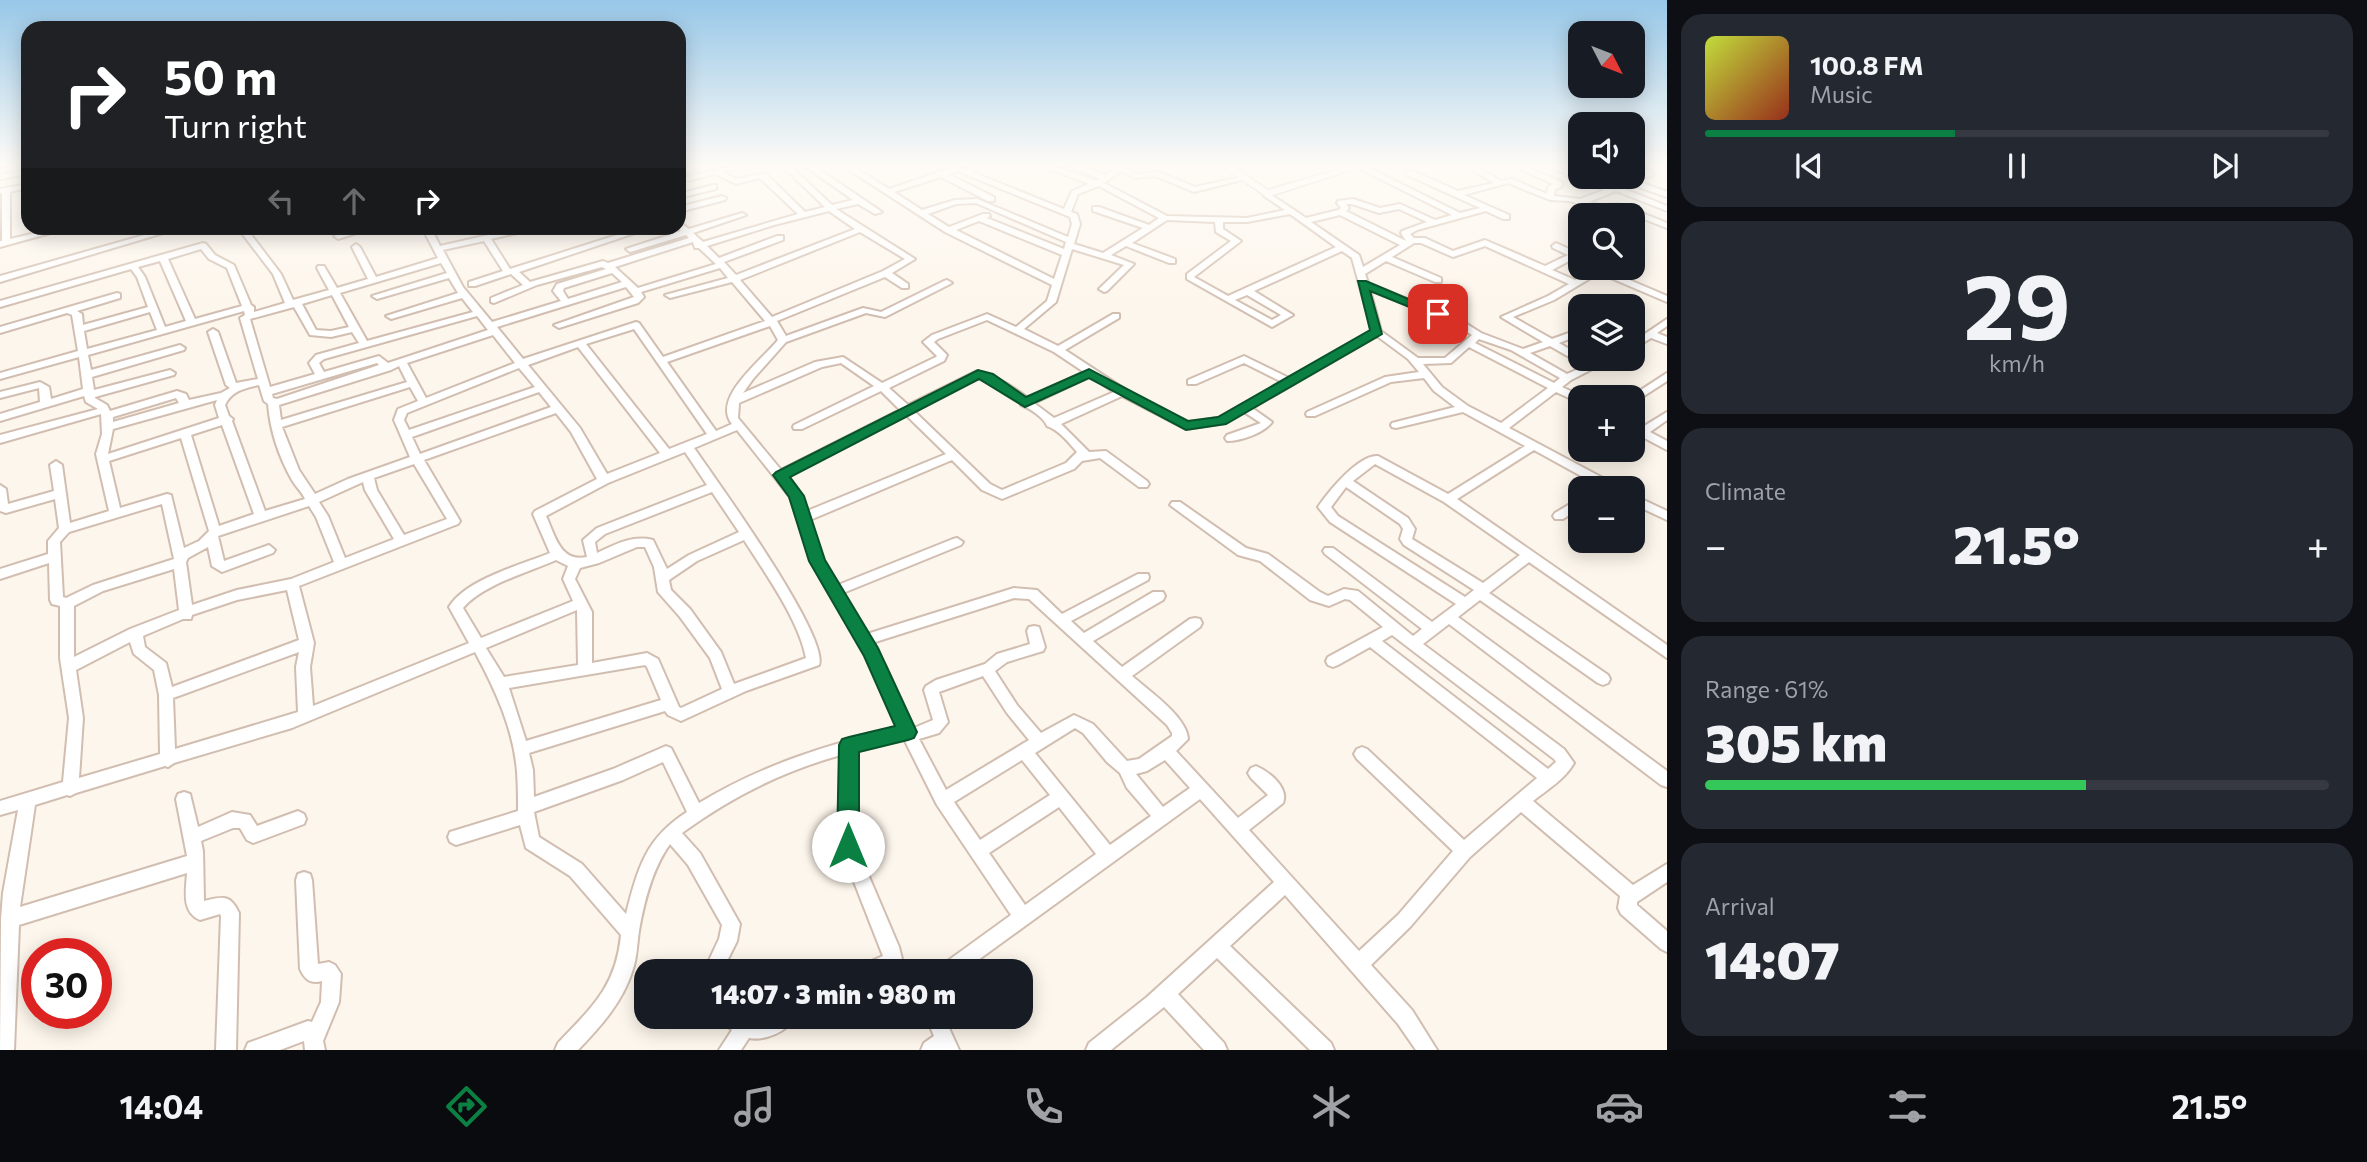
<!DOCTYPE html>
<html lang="en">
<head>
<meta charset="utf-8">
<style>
	body { margin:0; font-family:Commissioner,sans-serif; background:#242831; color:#f1f3f6; height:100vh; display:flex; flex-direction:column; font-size:26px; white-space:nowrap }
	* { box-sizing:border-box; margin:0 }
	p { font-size:23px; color:#9ea1a6 }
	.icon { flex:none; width:38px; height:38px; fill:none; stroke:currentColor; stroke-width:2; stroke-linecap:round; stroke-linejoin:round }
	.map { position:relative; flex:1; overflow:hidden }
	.drawer { display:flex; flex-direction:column; gap:14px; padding:14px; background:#0d0f14; width:700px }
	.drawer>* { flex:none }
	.hud { position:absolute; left:21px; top:21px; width:665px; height:214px; border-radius:21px; box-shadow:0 4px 18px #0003; background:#202124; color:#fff; overflow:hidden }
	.needle { width:46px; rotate:132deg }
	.fabs { position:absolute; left:1568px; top:21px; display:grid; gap:14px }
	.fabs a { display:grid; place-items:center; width:77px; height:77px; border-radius:14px; background:#171b24; box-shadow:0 4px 18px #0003; font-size:35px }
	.speed { position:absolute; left:21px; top:938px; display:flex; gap:14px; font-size:35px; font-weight:700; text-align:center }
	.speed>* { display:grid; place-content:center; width:91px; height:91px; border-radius:50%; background:#171b24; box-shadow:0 4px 18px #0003; line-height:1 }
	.speed .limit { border:10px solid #d22; background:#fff; color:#111 }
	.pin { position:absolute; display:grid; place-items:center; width:60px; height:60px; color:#fff; margin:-30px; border-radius:14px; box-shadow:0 4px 10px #0006 }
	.me { position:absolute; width:77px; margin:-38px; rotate:0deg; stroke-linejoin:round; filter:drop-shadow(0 0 5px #0008) }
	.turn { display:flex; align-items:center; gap:24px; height:147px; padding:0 28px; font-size:32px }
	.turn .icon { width:91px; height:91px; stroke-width:2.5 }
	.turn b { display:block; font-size:49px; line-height:60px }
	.lanes { display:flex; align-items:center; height:66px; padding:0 28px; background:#0003; justify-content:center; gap:35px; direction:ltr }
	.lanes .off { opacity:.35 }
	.big { font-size:52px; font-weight:800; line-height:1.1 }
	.drawer .card { flex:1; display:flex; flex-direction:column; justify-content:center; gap:10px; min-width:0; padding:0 24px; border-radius:21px; background:#242831 }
	.drawer .dial { align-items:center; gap:0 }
	.dial b { font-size:91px; line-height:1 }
	.song { display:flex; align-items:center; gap:21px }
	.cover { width:84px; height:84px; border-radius:10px; background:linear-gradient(135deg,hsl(70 70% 55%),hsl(10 70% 35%)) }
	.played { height:7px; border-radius:4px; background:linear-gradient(90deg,#0b8043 40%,#363941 40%) }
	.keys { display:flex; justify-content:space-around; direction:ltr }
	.heat { display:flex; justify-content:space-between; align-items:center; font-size:38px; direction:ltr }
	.charge { height:10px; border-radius:5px; background:linear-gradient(90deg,#34c759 61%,#363941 0) }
	.trip { position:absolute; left:634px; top:959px; width:399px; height:70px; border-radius:21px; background:#171b24; box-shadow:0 4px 18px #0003; font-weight:800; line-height:70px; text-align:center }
	.dock { display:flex; height:112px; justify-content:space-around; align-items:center; background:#090b0e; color:#9ea1a6 }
	.dock .icon { width:49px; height:49px }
	.dock .active { color:#0b8043 }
	.dock b { font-size:32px; color:#f1f3f6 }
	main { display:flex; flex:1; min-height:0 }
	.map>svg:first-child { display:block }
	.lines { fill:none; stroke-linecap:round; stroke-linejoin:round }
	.minor-casing { stroke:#d1beb0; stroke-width:4 }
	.tertiary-casing { stroke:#d1beb0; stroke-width:3 }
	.minor { fill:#fff; fill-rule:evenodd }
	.tertiary { fill:#fff; fill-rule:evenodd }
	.route { fill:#0b8043; stroke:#07532c; stroke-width:2 }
</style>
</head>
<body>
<main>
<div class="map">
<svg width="1667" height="1050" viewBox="0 0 1667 1050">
	<rect width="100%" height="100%" fill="#fdf6ec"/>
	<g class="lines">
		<!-- minor casing -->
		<g class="minor-casing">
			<path id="minor" d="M0 164H13L0 168Z
				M696 164H707L686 173 679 171Z
				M740 164H752L723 172 737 179 765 173 805 212 825 207 780 164H788L832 205 853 200 802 164H811L882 212 875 214 858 204 836 209 915 259 892 273 908 284V288H902L885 277 777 321 786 336 863 308 881 312 944 281 947 280 952 283 885 317 866 313 786 342 753 379 743 393 815 362 843 357 882 383 936 357 937 356 923 342 932 335 987 314 1016 327 1047 301 1052 285 945 232 840 164H849L889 189 954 167 965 170 977 164H987L972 172 1064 209 1072 191 1089 184 1036 164H1047L1096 181 1100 179 1064 164H1074L1105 175 1121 164H1130L1125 168 1137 174 1159 172 1195 187 1246 176 1250 178 1194 192 1155 176 1136 178 1121 171 1104 183 1167 216 1247 218 1285 210 1264 196 1263 194 1267 192 1306 218 1338 210 1341 208 1337 203 1338 201 1353 199 1380 208 1400 204 1435 220 1452 215 1354 166 1361 164 1460 213 1480 208 1407 175V171H1413L1458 191 1494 183 1463 164H1472L1501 181 1512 179 1547 194 1548 187 1553 184 1509 164H1519L1562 182V186L1555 190 1554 196 1580 199 1604 190 1541 164H1551L1580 175V177L1611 187 1623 182 1614 177 1630 179 1644 173 1633 168V164L1653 171V175L1637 181 1667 192V197L1630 184 1622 188 1667 206V211L1616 191 1589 202 1600 205 1619 204 1667 223V228L1615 208 1600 209 1569 201 1550 200 1508 183 1464 195 1509 215V219H1503L1486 211 1417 230 1410 234 1414 238H1425L1453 251 1485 240 1545 266 1568 255 1553 248 1552 246 1556 243 1580 254V258H1575L1552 270 1575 280 1597 268H1607L1606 270 1667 296V302L1599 273 1554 300 1513 317 1552 339 1580 329V335L1559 343 1580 355V359H1587L1593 362 1599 359H1612L1571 380 1562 387 1583 397H1580V403L1556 392 1509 428 1616 485 1618 488H1603L1534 450 1457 499 1667 645V658L1529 562 1489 593 1608 675 1610 679 1608 683 1603 685 1598 683 1480 600 1458 617 1667 771V787L1661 785 1449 624 1423 644 1564 749 1574 763C1565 779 1547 790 1533 801L1633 885 1667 864V882L1637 902V905L1667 931V952L1661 949 1621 914 1618 908 1620 896 1521 812 1470 857 1410 927 1371 965 1412 1010 1437 1050H1416L1398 1024 1285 895 1230 946 1331 1043 1334 1050H1310L1217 958 1178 994 1224 1043 1227 1050H1204L1164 1007 1111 1050H1086L1089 1043 1147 997 1274 882 1200 799 963 971H939L942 965 1011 915 937 805 904 739 857 751 856 846 899 947 903 963 906 965 909 971H859L862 965 883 956 840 846 841 755C783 771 731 797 682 833L700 853 740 924 737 941 722 971H704L719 939 722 925 688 865 670 844C652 869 644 902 639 931 637 944 637 957 633 969 623 1002 601 1026 578 1050H555L558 1043C592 1007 616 987 621 935L570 876 526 848 520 825 456 845 450 842 448 837 450 832 518 811C518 798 518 785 517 772 514 730 495 689 475 652L292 728 174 763 168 767 165 766 76 793 70 796 67 795 35 805 20 907 187 856 176 799 178 794 184 792 190 794 198 827 232 812 250 815 257 826 298 811 304 814 306 819 304 824 253 843 247 840 240 828H233L201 841 203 851 204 901C221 897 230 893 239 913L236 1050H216L221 916 220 914 200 920C181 912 186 890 187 873L19 925 14 1050H0L1 919 3 893 18 810 0 815V801L63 782 69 718 60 658V606L52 604 50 600 49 563 0 579V569L48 554V541L59 528 55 499 6 513 0 511V485L6 489 8 504 54 491 50 465 56 461 62 465 70 523 109 511 96 454 102 434 101 414 0 443V435L98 409 86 402 84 396 0 421V414L40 402 39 388 0 398V392L40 382 49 387 51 399 83 389 79 357 0 379V373L78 351 72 315 67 313 0 333V327L117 293 120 294V298L77 311 82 314 83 325 148 307 137 277 131 269 0 307V301L203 243 206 244 215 255 234 265 251 305 254 307V312L285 303 273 274 238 228H246L281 274 293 300 329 290 317 268 318 266H324L337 288 368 279 352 247 356 244 360 247 376 277 438 258 425 233 442 228H454L434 234 440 246 519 228H531L530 230 491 239 510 269 639 228H650L519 272 530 282 603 261 608 263 689 238 686 235 630 252 626 249 681 231 678 228 679 222 689 229 742 213 746 215 693 233 703 242 798 214 760 178 736 184 715 174 679 183V179ZM957 171 1070 217 1072 224 1068 237 977 199 955 200 922 210 894 192 941 177 988 201H994V197L948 174ZM1099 186 1159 218 1149 225 1099 207H1093V211L1143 228 1103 253 1074 244 1080 224 1077 214 1071 212 1078 194ZM976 203 1066 242 1064 249 987 218 990 216 989 214H983L949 227 928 214 956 204ZM1346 204H1352L1379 213 1399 209 1427 222 1402 231 1401 233 1406 241 1346 211 1349 208ZM829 211 855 229 736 275 724 262 783 240V236H777L719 258 707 246 774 225ZM1290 214 1336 247 1228 296 1194 277 1241 241 1223 229V222H1247ZM1340 215 1400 245 1363 267 1359 255 1311 222ZM1167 220 1215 222 1216 232 1231 241 1187 274V279L1272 327 1293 315 1254 291 1342 251 1352 258 1372 331 1289 378 1244 356 1188 380V384H1196L1244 363 1282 382 1218 418 1188 422 1126 390 1065 350 1119 318V314H1113L1058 346 1024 329 1056 302 1072 249 1124 265 1101 287 1099 289 1104 292 1107 291 1134 264 1111 255 1126 246 1169 263H1175V259L1132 243ZM979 221 1062 255 1054 279 956 230ZM860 232 905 259 883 271 772 317 740 280ZM484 241 503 271 469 282V286H475L511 274 523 285 491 298V302L494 303 537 285 602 267 606 269 557 284 553 291 561 301 492 322 463 287 443 250ZM693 242 695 248H699L716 264 638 288 615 267ZM1414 243H1421L1453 257 1485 246 1569 284 1548 296 1501 317 1543 342 1523 349 1481 333 1462 321 1368 283 1365 274 1386 261 1435 282H1441V278L1392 257ZM201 249 209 259 227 268 242 306 195 319 168 259ZM160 261 186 321 165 327 145 277 138 267ZM441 263 447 273 372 296 377 299 449 278 458 293 386 316 391 319 462 298 473 312 367 341 340 293ZM720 268 728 278 665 295 670 298 732 282 765 321 663 357 639 323 636 322 523 359 497 327 626 287 634 297 554 325 559 328 562 327 638 303 644 297 641 292ZM612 273 622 282 568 299 563 291 564 288ZM1370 290 1456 325 1472 335 1445 358H1418L1381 331ZM332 295 349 327 331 331 316 330 302 304ZM1247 295 1281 315 1272 320 1235 300ZM294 307 310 335 331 337 352 332 359 343 316 355 309 363 315 374 270 387 250 319ZM244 311 245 315 240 318 258 379 236 383 218 332 213 329 208 332 226 385 230 388 221 393 189 400 186 394 177 391 110 411 107 405 95 398V397L174 375 175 373 170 370 94 390 92 377 184 350 185 348 180 345 91 370 88 355ZM150 312 157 330 87 349 84 331ZM477 316 488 330 388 363 379 356 324 372 319 363 324 359ZM987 320 1054 352 1084 372 1028 398C1012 386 996 376 977 371L908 405 889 388 944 361 947 355 934 342 938 339ZM770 326 778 340C762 360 711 398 732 424L716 431 667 362ZM634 329 707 434 669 449 586 344ZM493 335 515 363 426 398 407 363ZM1377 336 1408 359 1419 372 1385 377 1307 412 1306 414 1307 416H1315L1391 382 1424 378 1434 391 1455 407 1392 423 1391 425 1392 427 1396 428 1463 412 1525 446 1448 494 1378 456C1359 454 1328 492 1318 507L1330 522 1456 604 1432 622 1333 548H1325L1323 551 1325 554 1422 629 1413 636 1358 591 1344 589 1328 596 1320 592 1268 554 1246 548 1180 502H1172L1170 505 1238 555 1260 561 1310 600 1329 606 1345 599 1350 600 1383 627 1328 657 1326 661 1328 665 1333 667 1338 665 1370 647 1537 778 1464 840 1367 749 1362 747 1357 749 1354 754 1357 759 1453 851 1398 915 1359 951 1249 830 1283 803C1289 788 1270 772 1256 766L1251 768 1248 773 1251 778 1268 795 1238 818 1176 751 1188 739C1187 717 1148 690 1132 676L1200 627 1202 623 1200 619 1195 618 1190 619 1122 667 1093 641 1163 600 1165 596 1163 592H1153L1084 633 1071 621 1148 580 1149 577 1148 574H1138L1062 614 1037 590 1014 588 867 634 843 593 961 545 963 542 957 538 953 539 838 585 823 561 810 520 952 460 982 490 1002 499 1074 469 1082 461 1100 458 1139 487H1147L1149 484 1147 481 1106 451 1089 452 1061 424 1122 396 1186 429 1225 423 1244 412 1261 423 1227 435 1225 438 1227 441C1241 441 1264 433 1272 422L1252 408ZM1479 339 1511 350 1560 378 1554 383 1475 343ZM1550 346 1585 366 1567 374 1530 353ZM578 347 660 453 607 474 580 428 528 365ZM1469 347 1548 388 1501 423 1468 406 1442 387 1423 364 1451 363ZM377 363 379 365 277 399 273 398 272 394ZM841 363 874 386 794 425 793 427 794 429H802L881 391 900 410 781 470 738 418 739 403 822 367ZM399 366 407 382 281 420 279 405 391 370ZM519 368 535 387 409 430 404 420 407 413ZM1091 376 1114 392 1054 418 1034 403ZM978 378 997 386 1020 402 1021 405C1030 408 1045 419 1047 426 1059 430 1069 443 1077 452L1066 463 1002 490 990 484 914 411ZM259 385 264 401 268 404C270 430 279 457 292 480 296 487 302 492 305 499L265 511 232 421 233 419 229 416 225 405C231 391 245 388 259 385ZM410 387 418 401 398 409 394 420 410 457 348 479 315 494 299 470 282 427ZM539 392 551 407 420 454 412 437ZM176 398 179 403 113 422V417ZM217 400 215 405 219 418 108 454 113 429ZM556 413 571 432 597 479 535 511 533 514 550 553C521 565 466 579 449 607L469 643 313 706 310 667 314 643 299 586 458 524 460 521 424 460ZM906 415 946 454 807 511 802 496 787 477ZM222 425 254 514 219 526 191 435ZM737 430 790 497 811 561 873 669 899 728C828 744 762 765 699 803L671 748 666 746 613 769 534 797 533 770 529 753 665 711 668 715 681 721 746 691 819 665C830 637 715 478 694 448ZM181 438 209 531 199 541 184 548 171 495 167 494 120 508 109 461ZM685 452 707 485 597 528 583 540 587 557C560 563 555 535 546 516L608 483ZM414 464 447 519 404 535 377 490 374 478ZM1375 464 1444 502 1520 555 1483 583 1412 539 1415 529 1408 518 1353 481ZM363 482 365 490 394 539 345 558 328 516 319 502ZM1346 487 1400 524 1403 529 1400 539 1404 545 1474 590 1465 597 1338 516 1331 507ZM712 492 739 532 689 555 667 569 653 540C632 535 616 544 597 553L595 542 605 534ZM162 504 174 559 93 585 66 598 63 597 60 542 69 532ZM309 506 316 517 334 562 291 579 237 590 192 605 186 562 188 558 208 547 212 566 222 572 273 553 275 550 269 545 224 561 218 536ZM744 540C765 573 799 620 806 658L734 684 721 652 690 609 671 590 669 580 697 561ZM637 547H645L654 567 658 592 680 617 710 658 722 689 681 708 679 707 658 659 647 653 592 663V612L575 579 580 568 599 563ZM556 560 568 566 563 579 573 601 481 638 463 608C482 585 529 572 556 560ZM174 569 179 610 130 629 74 657V606L103 591ZM287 590 299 640 172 687 166 663 145 647 143 636 183 619H191L192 615 237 600ZM1014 598 1029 599 1167 725 1172 733V736L1139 759 1127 761 1093 724 1074 715 1041 733 1017 705 995 671 1007 662 1043 651 1045 647 1039 627 1034 626 1029 627 1027 631 1030 644 997 654 985 664 936 680 926 686 924 690 933 720 914 728 886 667 872 643ZM577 610 578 665 504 677 486 648ZM1392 635 1554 759 1556 762 1548 769 1382 641ZM130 642 134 654 154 670 159 695 160 754 79 778 83 718 76 670ZM299 652 296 667 298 712 175 749 173 698ZM645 665 647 667 661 700 526 741 509 688ZM983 676 1007 713 1029 740 946 790 919 739 939 733 948 722 939 692ZM1075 728 1083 733 1107 762 1120 773 1127 788 1151 816 1110 845 1035 753ZM1022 760 1050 795 980 840 954 802ZM1165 760 1190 788 1163 807 1136 774 1147 771ZM663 762 687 812C645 839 638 868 626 914L582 864 539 837 534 812 623 780ZM1059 807 1096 854 1025 905 989 853Z
				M1328 164H1338L1349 170 1342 172Z
				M20 171H23V175L0 179V175Z
				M28 184V188L10 192V239L57 228H69L0 247V241H2V193H0V189Z
				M713 185H716V189L679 198V194Z
				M722 196 726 198 725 200 679 212V207Z
				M169 228H180L0 282V276Z
				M361 228H373L338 239 334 236Z
				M1633 245 1636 246 1637 251 1633 254Z
				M1667 319V326L1657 333 1667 337V344L1651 338 1633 349V342Z
				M1667 373V381L1633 403V397H1630Z
				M1667 412V420L1650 432 1667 441V450L1633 432V425L1641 428Z
				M1633 495 1667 511V520L1633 504Z
				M1580 498V508L1563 519H1555L1553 516 1555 513Z
				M304 872 310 874 312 880 318 964 329 962 335 965 341 974 339 1002 323 1041 325 1050H305L304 1041 280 1050H245L248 1043 308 1021 312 1022 321 1002 322 981C311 984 305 980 300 969L296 880 298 874Z
				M722 1017H745L758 1021 769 1017H794C788 1032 764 1041 749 1038L741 1050H719L732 1030 724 1024Z
				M926 1017H944L959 1050H921L924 1043 934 1036Z"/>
		</g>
		<!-- tertiary casing -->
		<g class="tertiary-casing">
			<path id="tertiary" d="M1219 164H1230L1268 190 1356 164H1370L1267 197Z"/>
		</g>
		<!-- minor -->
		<use href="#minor" class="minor"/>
		<!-- tertiary -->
		<use href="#tertiary" class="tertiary"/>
	</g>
	<!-- sky -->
	<linearGradient id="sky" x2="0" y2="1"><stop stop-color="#97c7e8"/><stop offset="0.53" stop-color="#fefbf6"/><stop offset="1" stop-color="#fefbf6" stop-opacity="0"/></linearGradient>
	<rect width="1667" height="311" fill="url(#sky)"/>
	<!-- route -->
	<path class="route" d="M1358 281H1366L1444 314 1434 317 1370 291 1382 334 1226 424 1186 430 1089 378 1025 407 979 379 790 477 804 496 825 560 878 648 917 732 914 738 908 740 859 752V846L856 853 848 856 841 853 837 846 839 745 842 739 849 737 895 726 864 656 809 561 789 497 773 475 776 472 978 370 993 374 1026 397 1089 369 1188 421 1218 417 1370 330Z"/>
</svg>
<div class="fabs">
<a><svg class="needle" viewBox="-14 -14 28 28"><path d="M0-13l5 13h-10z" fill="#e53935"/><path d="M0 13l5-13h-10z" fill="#9ea1a6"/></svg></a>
<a><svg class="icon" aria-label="sound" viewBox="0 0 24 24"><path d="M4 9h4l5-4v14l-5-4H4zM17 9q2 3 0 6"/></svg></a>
<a><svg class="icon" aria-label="search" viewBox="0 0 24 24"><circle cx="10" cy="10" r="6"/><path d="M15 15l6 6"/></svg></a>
<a><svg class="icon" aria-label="layers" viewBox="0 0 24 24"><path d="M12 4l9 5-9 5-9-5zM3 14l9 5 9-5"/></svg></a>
<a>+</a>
<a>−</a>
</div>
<div class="speed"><div class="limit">30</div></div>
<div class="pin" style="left:1438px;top:314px;background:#d93025"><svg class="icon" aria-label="arrive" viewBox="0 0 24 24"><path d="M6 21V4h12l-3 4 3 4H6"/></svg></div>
<svg class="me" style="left:848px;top:846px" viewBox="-20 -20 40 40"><circle r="19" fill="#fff"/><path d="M0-13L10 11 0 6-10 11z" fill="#0b8043"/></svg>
<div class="trip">14:07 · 3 min · 980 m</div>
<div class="hud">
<div class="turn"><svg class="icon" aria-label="right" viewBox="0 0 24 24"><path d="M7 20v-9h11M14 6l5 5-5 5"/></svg><div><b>50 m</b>Turn right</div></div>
<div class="lanes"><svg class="icon off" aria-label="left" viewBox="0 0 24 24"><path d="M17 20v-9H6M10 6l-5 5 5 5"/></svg><svg class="icon off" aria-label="ahead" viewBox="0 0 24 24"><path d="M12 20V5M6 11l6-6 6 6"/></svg><svg class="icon" aria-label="right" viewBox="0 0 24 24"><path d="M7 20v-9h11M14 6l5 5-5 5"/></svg></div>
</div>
</div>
<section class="drawer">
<div class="card">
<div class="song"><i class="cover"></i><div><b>100.8 FM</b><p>Music</p></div></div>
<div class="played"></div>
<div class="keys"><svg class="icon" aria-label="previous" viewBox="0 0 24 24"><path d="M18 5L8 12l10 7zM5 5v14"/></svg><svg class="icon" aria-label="pause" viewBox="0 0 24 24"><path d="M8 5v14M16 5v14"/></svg><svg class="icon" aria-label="next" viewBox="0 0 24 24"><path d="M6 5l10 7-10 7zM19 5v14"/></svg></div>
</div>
<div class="card dial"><b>29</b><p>km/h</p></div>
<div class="card"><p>Climate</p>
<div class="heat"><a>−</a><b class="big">21.5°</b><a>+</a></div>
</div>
<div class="card"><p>Range · 61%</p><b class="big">305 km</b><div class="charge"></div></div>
<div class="card"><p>Arrival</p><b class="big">14:07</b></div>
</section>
</main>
<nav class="dock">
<b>14:04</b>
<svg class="icon active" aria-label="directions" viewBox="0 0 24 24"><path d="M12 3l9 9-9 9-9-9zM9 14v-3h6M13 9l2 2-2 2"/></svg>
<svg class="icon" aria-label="music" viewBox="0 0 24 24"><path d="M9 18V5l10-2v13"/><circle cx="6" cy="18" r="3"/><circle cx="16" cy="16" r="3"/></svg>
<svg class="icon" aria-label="phone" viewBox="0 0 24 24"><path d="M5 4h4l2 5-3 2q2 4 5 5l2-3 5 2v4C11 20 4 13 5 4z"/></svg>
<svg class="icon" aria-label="climate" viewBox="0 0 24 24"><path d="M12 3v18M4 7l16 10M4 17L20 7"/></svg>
<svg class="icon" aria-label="car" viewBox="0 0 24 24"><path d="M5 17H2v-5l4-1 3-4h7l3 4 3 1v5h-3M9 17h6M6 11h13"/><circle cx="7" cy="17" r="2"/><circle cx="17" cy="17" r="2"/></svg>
<svg class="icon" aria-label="filters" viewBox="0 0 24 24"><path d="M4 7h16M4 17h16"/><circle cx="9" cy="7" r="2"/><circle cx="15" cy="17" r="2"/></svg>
<b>21.5°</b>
</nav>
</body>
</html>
